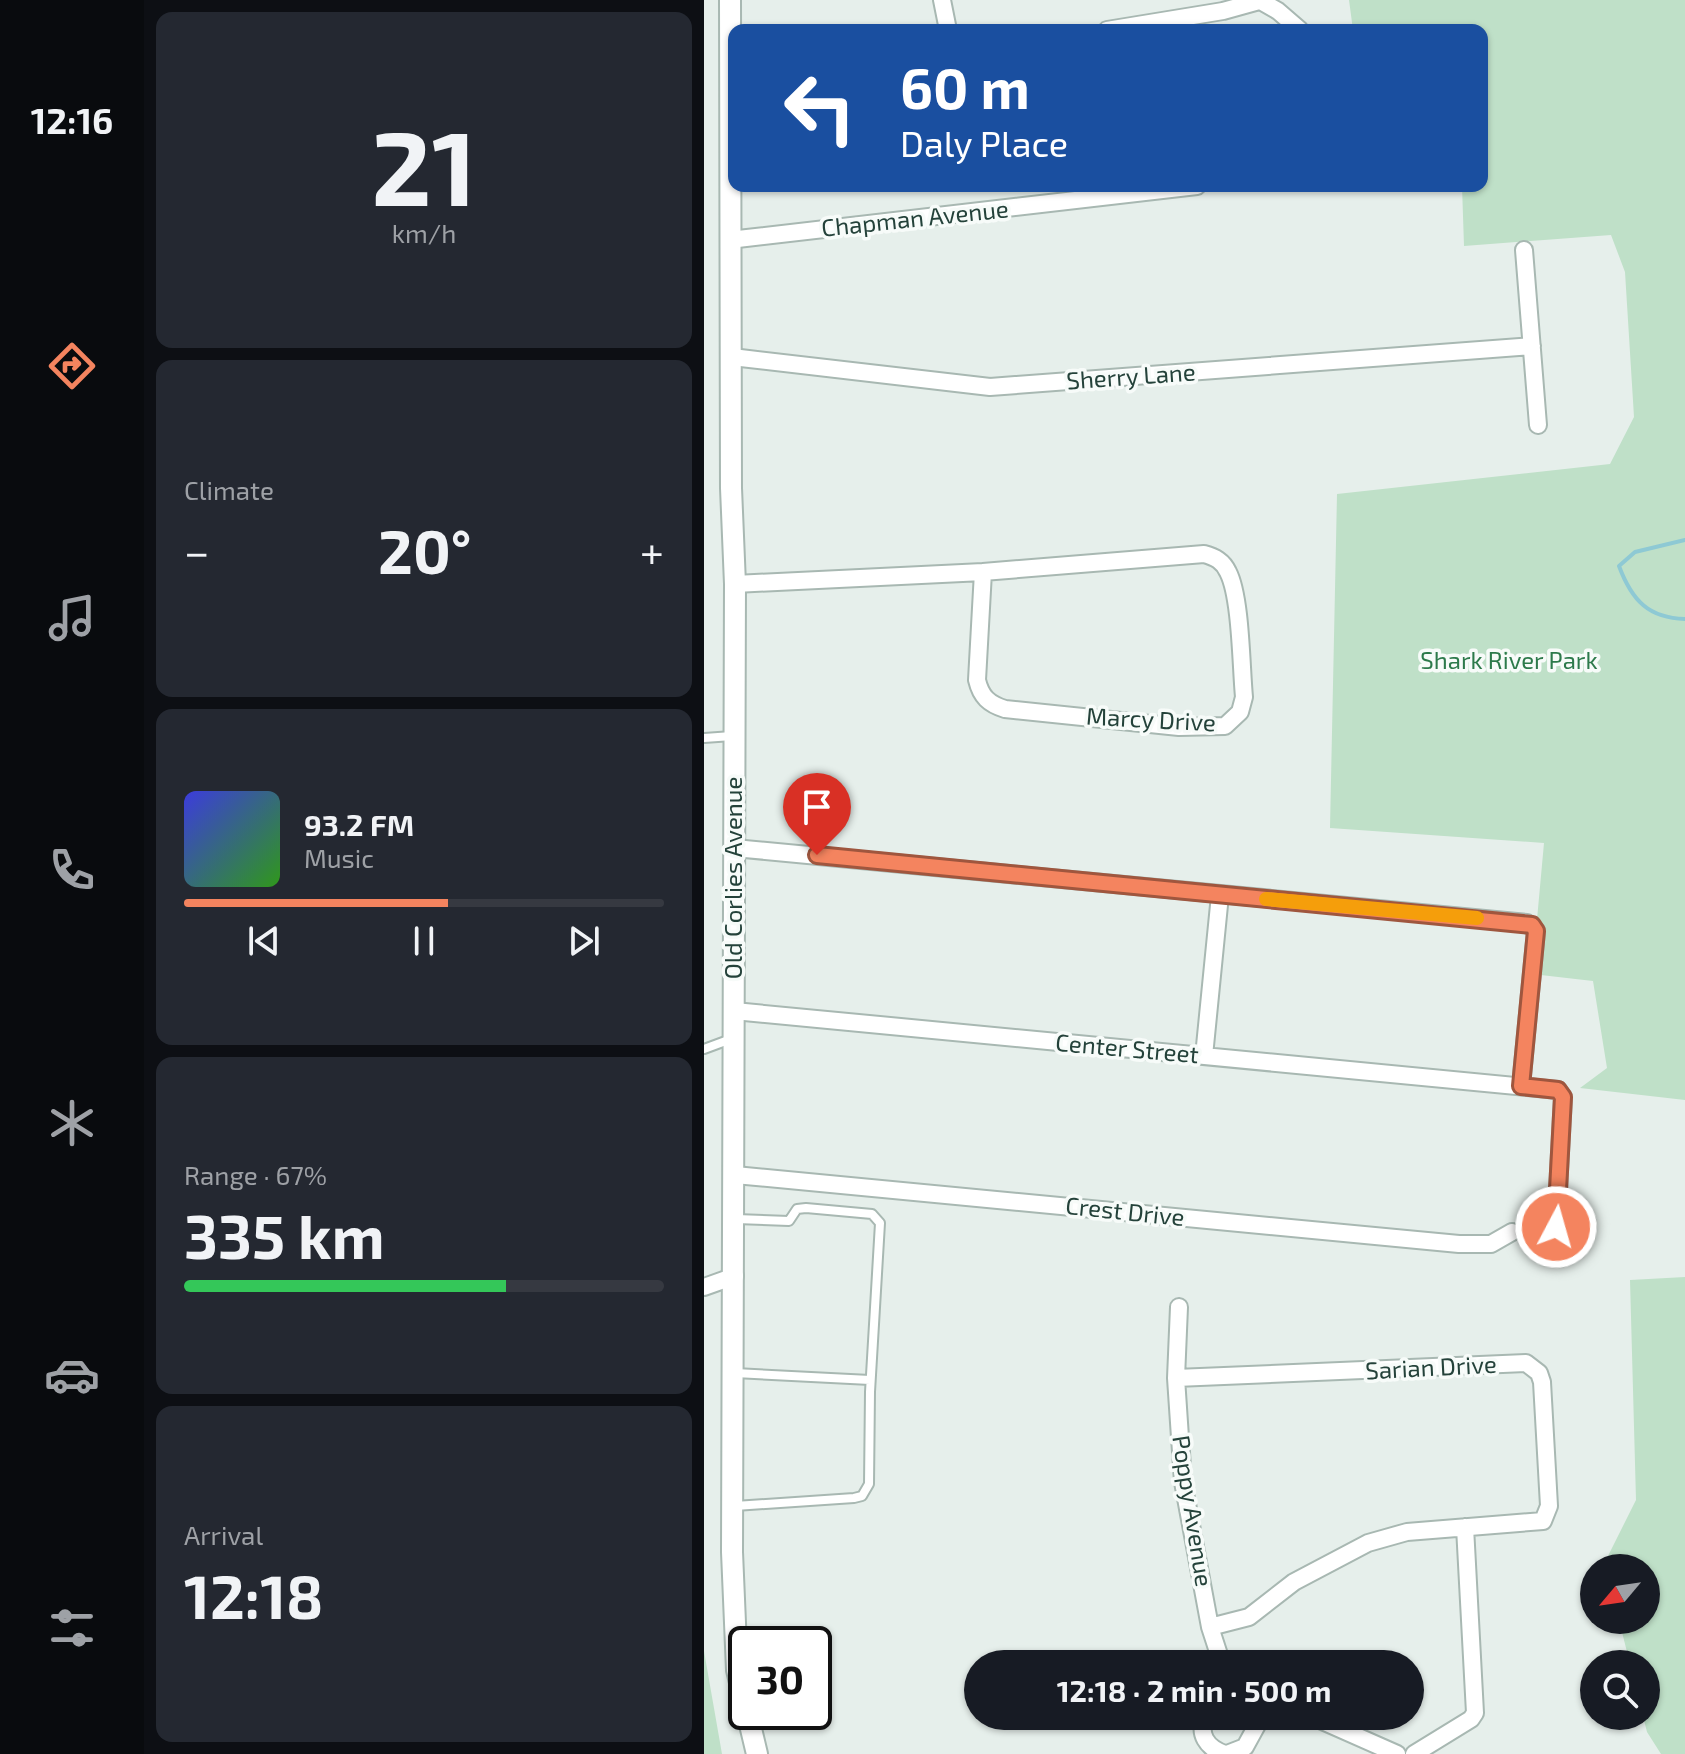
<!DOCTYPE html>
<html lang="en">
<head>
<meta charset="utf-8">
<style>
	body { margin:0; font-family:"Exo 2",sans-serif; background:#242831; color:#f1f3f6; height:100vh; display:flex; flex-direction:column; font-size:30px; white-space:nowrap }
	* { box-sizing:border-box; margin:0 }
	p { font-size:26px; color:#9ea1a6 }
	.icon { flex:none; width:44px; height:44px; fill:none; stroke:currentColor; stroke-width:2; stroke-linecap:round; stroke-linejoin:round }
	.map { position:relative; flex:1; overflow:hidden }
	.details { display:flex; flex-direction:column; gap:12px; padding:12px; background:#0d0f14; width:560px }
	.details>* { flex:none }
	.guide { position:absolute; left:24px; top:24px; width:760px; height:168px; border-radius:16px; box-shadow:0 2px 6px #0004; background:#1a4fa0; color:#fff; overflow:hidden }
	.needle { width:52px; rotate:241deg }
	.tools { position:absolute; left:876px; top:1554px; display:grid; gap:16px }
	.tools a { display:grid; place-items:center; width:80px; height:80px; border-radius:50%; background:#171b24; box-shadow:0 2px 6px #0004; font-size:40px }
	.speed { position:absolute; left:24px; top:1626px; display:flex; gap:16px; font-size:40px; font-weight:700; text-align:center }
	.speed>* { display:grid; place-content:center; width:104px; height:104px; border-radius:50%; background:#171b24; box-shadow:0 2px 6px #0004; line-height:1 }
	.speed .limit { border:4px solid #111; border-radius:12px; background:#fff; color:#111 }
	.pin { position:absolute; display:grid; place-items:center; width:68px; height:68px; color:#fff; margin:-82px -34px; border-radius:50% 50% 50% 0; rotate:-45deg; box-shadow:0 0 8px #0007 }
	.pin .icon { rotate:45deg }
	.me { position:absolute; width:88px; margin:-44px; rotate:6deg; stroke-linejoin:round; filter:drop-shadow(0 0 6px #0008) }
	.turn { display:flex; align-items:center; gap:28px; height:168px; padding:0 40px; font-size:36px }
	.turn .icon { width:104px; height:104px; stroke-width:2.5 }
	.turn b { display:block; font-size:56px; line-height:68px }
	.big { font-size:60px; font-weight:700; line-height:1.1 }
	.details .widget { flex:1; display:flex; flex-direction:column; justify-content:center; gap:12px; min-width:0; padding:0 28px; border-radius:16px; background:#242831 }
	.details .dial { align-items:center; gap:0 }
	.dial b { font-size:104px; line-height:1 }
	.song { display:flex; align-items:center; gap:24px }
	.cover { width:96px; height:96px; border-radius:12px; background:linear-gradient(135deg,hsl(240 70% 55%),hsl(110 70% 35%)) }
	.played { height:8px; border-radius:4px; background:linear-gradient(90deg,#f4845f 55%,#363941 55%) }
	.keys { display:flex; justify-content:space-around; direction:ltr }
	.heat { display:flex; justify-content:space-between; align-items:center; font-size:44px; direction:ltr }
	.charge { height:12px; border-radius:6px; background:linear-gradient(90deg,#34c759 67%,#363941 0) }
	.trip { position:absolute; left:260px; top:1650px; width:460px; height:80px; border-radius:40px; background:#171b24; box-shadow:0 2px 6px #0004; font-weight:700; line-height:80px; text-align:center }
	main { display:flex; flex:1; min-height:0 }
	.menu { display:flex; flex-direction:column; width:144px; justify-content:space-around; align-items:center; background:#090b0e; color:#9ea1a6 }
	.menu .icon { width:56px; height:56px }
	.menu .active { color:#f4845f }
	.menu b { font-size:36px; color:#f1f3f6 }
	.map>svg:first-child { display:block }
	.green { fill:#bfe0c8 }
	.lines { fill:none; stroke-linecap:round; stroke-linejoin:round }
	.stream { stroke:#8ec9d4; stroke-width:4 }
	.service-casing { stroke:#a8b8b2; stroke-width:12 }
	.minor-casing { stroke:#a8b8b2; stroke-width:20 }
	.tertiary-casing { stroke:#a8b8b2; stroke-width:24 }
	.service { stroke:#fff; stroke-width:8 }
	.minor { stroke:#fff; stroke-width:16 }
	.tertiary { stroke:#fff; stroke-width:20 }
	.route-casing { stroke:#9f563e; stroke-width:20 }
	.route { stroke:#f4845f; stroke-width:14 }
	.slow { stroke:#f59e0b; stroke-width:14 }
	.labels { text-anchor:middle; stroke-width:7; stroke-linejoin:round; paint-order:stroke }
	.street-label { font-size:24px; fill:#24423a; stroke:#f7fbf9 }
	.park-label { font-size:24px; fill:#2d7a4b; stroke:#f7fbf9 }
</style>
</head>
<body>
<main>
<nav class="menu">
<b>12:16</b>
<svg class="icon active" aria-label="directions" viewBox="0 0 24 24"><path d="M12 3l9 9-9 9-9-9zM9 14v-3h6M13 9l2 2-2 2"/></svg>
<svg class="icon" aria-label="music" viewBox="0 0 24 24"><path d="M9 18V5l10-2v13"/><circle cx="6" cy="18" r="3"/><circle cx="16" cy="16" r="3"/></svg>
<svg class="icon" aria-label="phone" viewBox="0 0 24 24"><path d="M5 4h4l2 5-3 2q2 4 5 5l2-3 5 2v4C11 20 4 13 5 4z"/></svg>
<svg class="icon" aria-label="climate" viewBox="0 0 24 24"><path d="M12 3v18M4 7l16 10M4 17L20 7"/></svg>
<svg class="icon" aria-label="car" viewBox="0 0 24 24"><path d="M5 17H2v-5l4-1 3-4h7l3 4 3 1v5h-3M9 17h6M6 11h13"/><circle cx="7" cy="17" r="2"/><circle cx="17" cy="17" r="2"/></svg>
<svg class="icon" aria-label="filters" viewBox="0 0 24 24"><path d="M4 7h16M4 17h16"/><circle cx="9" cy="7" r="2"/><circle cx="15" cy="17" r="2"/></svg>
</nav>
<section class="details">
<div class="widget dial"><b>21</b><p>km/h</p></div>
<div class="widget"><p>Climate</p>
<div class="heat"><a>−</a><b class="big">20°</b><a>+</a></div>
</div>
<div class="widget">
<div class="song"><i class="cover"></i><div><b>93.2 FM</b><p>Music</p></div></div>
<div class="played"></div>
<div class="keys"><svg class="icon" aria-label="previous" viewBox="0 0 24 24"><path d="M18 5L8 12l10 7zM5 5v14"/></svg><svg class="icon" aria-label="pause" viewBox="0 0 24 24"><path d="M8 5v14M16 5v14"/></svg><svg class="icon" aria-label="next" viewBox="0 0 24 24"><path d="M6 5l10 7-10 7zM19 5v14"/></svg></div>
</div>
<div class="widget"><p>Range · 67%</p><b class="big">335 km</b><div class="charge"></div></div>
<div class="widget"><p>Arrival</p><b class="big">12:18</b></div>
</section>
<div class="map">
<svg width="981" height="1754" viewBox="0 0 981 1754">
	<rect width="100%" height="100%" fill="#e6efeb"/>
	<!-- green -->
	<path class="green" d="M645 0H981V1100L876 1088 903 1068 889 981 828 974 840 843 626 828 633 494 906 464 930 417 921 272 907 235 760 246 758 186H778V30H649Z
		M981 1277V1754H957L943 1732 939 1716H942V1664H926L915 1620H942V1568H901L900 1564 932 1500 926 1280Z
		M0 1651 18 1754H0Z"/>
	<g class="lines">
		<!-- stream -->
		<path class="stream" d="M981 540 931 552 915 566C928 601 945 618 981 619"/>
		<!-- service casing -->
		<g class="service-casing">
			<path id="service" d="M0 738 28 736
				M0 1049 27 1039
				M31 1373 166 1380
				M31 1506 150 1498 158 1496 165 1484 166 1392 176 1223 168 1214 102 1208 93 1209 85 1221 32 1219"/>
		</g>
		<!-- minor casing -->
		<g class="minor-casing">
			<path id="minor" d="M238 0 244 30
				M555 0 574 11 596 30
				M403 30 519 11 555 1
				M25 240 493 186
				M820 250 834 425
				M28 357 286 387 828 346
				M500 554C511 557 519 561 524 572 537 597 537 666 540 697L536 712 521 726 475 727 301 709C285 704 277 697 273 680L279 572Z
				M31 584 279 572
				M30 848 823 923 832 931 817 1086
				M30 1011 854 1090 859 1097 852 1227
				M500 1056 516 895
				M31 1175 755 1244H787L808 1232
				M0 1287 31 1276
				M475 1307 472 1378 479 1482 506 1627 518 1664
				M472 1378 822 1363 835 1373 838 1382 845 1506 839 1521 703 1532 664 1543 590 1582 545 1617 506 1627
				M502 1716C493 1734 503 1748 521 1754
				M607 1716 693 1754
				M523 1754 541 1747 558 1716
				M710 1754 767 1719 771 1713 761 1527"/>
		</g>
		<!-- tertiary casing -->
		<g class="tertiary-casing">
			<path id="tertiary" d="M26 0 27 488 31 584 28 1552 33 1670 53 1754"/>
		</g>
		<!-- service -->
		<use href="#service" class="service"/>
		<!-- minor -->
		<use href="#minor" class="minor"/>
		<!-- tertiary -->
		<use href="#tertiary" class="tertiary"/>
	</g>
	<g class="lines">
		<!-- route casing -->
		<g class="route-casing">
			<path id="route" d="M113 855 828 925 832 931 817 1086 854 1090 859 1097 852 1227"/>
		</g>
		<!-- route -->
		<use href="#route" class="route"/>
		<!-- slow -->
		<path class="slow" d="M562 899 773 918"/>
	</g>
	<g class="labels">
		<!-- street labels -->
		<g class="street-label">
			<text transform="translate(211 219) rotate(-6)" y="8">Chapman Avenue</text>
			<text transform="translate(427 377) rotate(-4)" y="8">Sherry Lane</text>
			<text transform="translate(447 720) rotate(3)" y="8">Marcy Drive</text>
			<text transform="translate(30 878) rotate(-90)" y="8">Old Corlies Avenue</text>
			<text transform="translate(423 1049) rotate(5)" y="8">Center Street</text>
			<text transform="translate(421 1212) rotate(6)" y="8">Crest Drive</text>
			<text transform="translate(727 1368) rotate(-3)" y="8">Sarian Drive</text>
			<text transform="translate(488 1511) rotate(81)" y="8">Poppy Avenue</text>
		</g>
		<!-- park labels -->
		<g class="park-label">
			<text x="805" y="669">Shark River Park</text>
		</g>
	</g>
</svg>
<div class="tools">
<a><svg class="needle" viewBox="-14 -14 28 28"><path d="M0-13l5 13h-10z" fill="#e53935"/><path d="M0 13l5-13h-10z" fill="#9ea1a6"/></svg></a>
<a><svg class="icon" aria-label="search" viewBox="0 0 24 24"><circle cx="10" cy="10" r="6"/><path d="M15 15l6 6"/></svg></a>
</div>
<div class="speed"><div class="limit">30</div></div>
<div class="pin" style="left:113px;top:855px;background:#d93025"><svg class="icon" aria-label="arrive" viewBox="0 0 24 24"><path d="M6 21V4h12l-3 4 3 4H6"/></svg></div>
<svg class="me" style="left:852px;top:1227px" viewBox="-20 -20 40 40"><circle r="17" fill="#f4845f" stroke="#fff" stroke-width="3"/><path d="M0-11L8 9 0 5-8 9z" fill="#fff"/></svg>
<div class="trip">12:18 · 2 min · 500 m</div>
<div class="guide">
<div class="turn"><svg class="icon" aria-label="left" viewBox="0 0 24 24"><path d="M17 20v-9H6M10 6l-5 5 5 5"/></svg><div><b>60 m</b>Daly Place</div></div>
</div>
</div>
</main>
</body>
</html>
